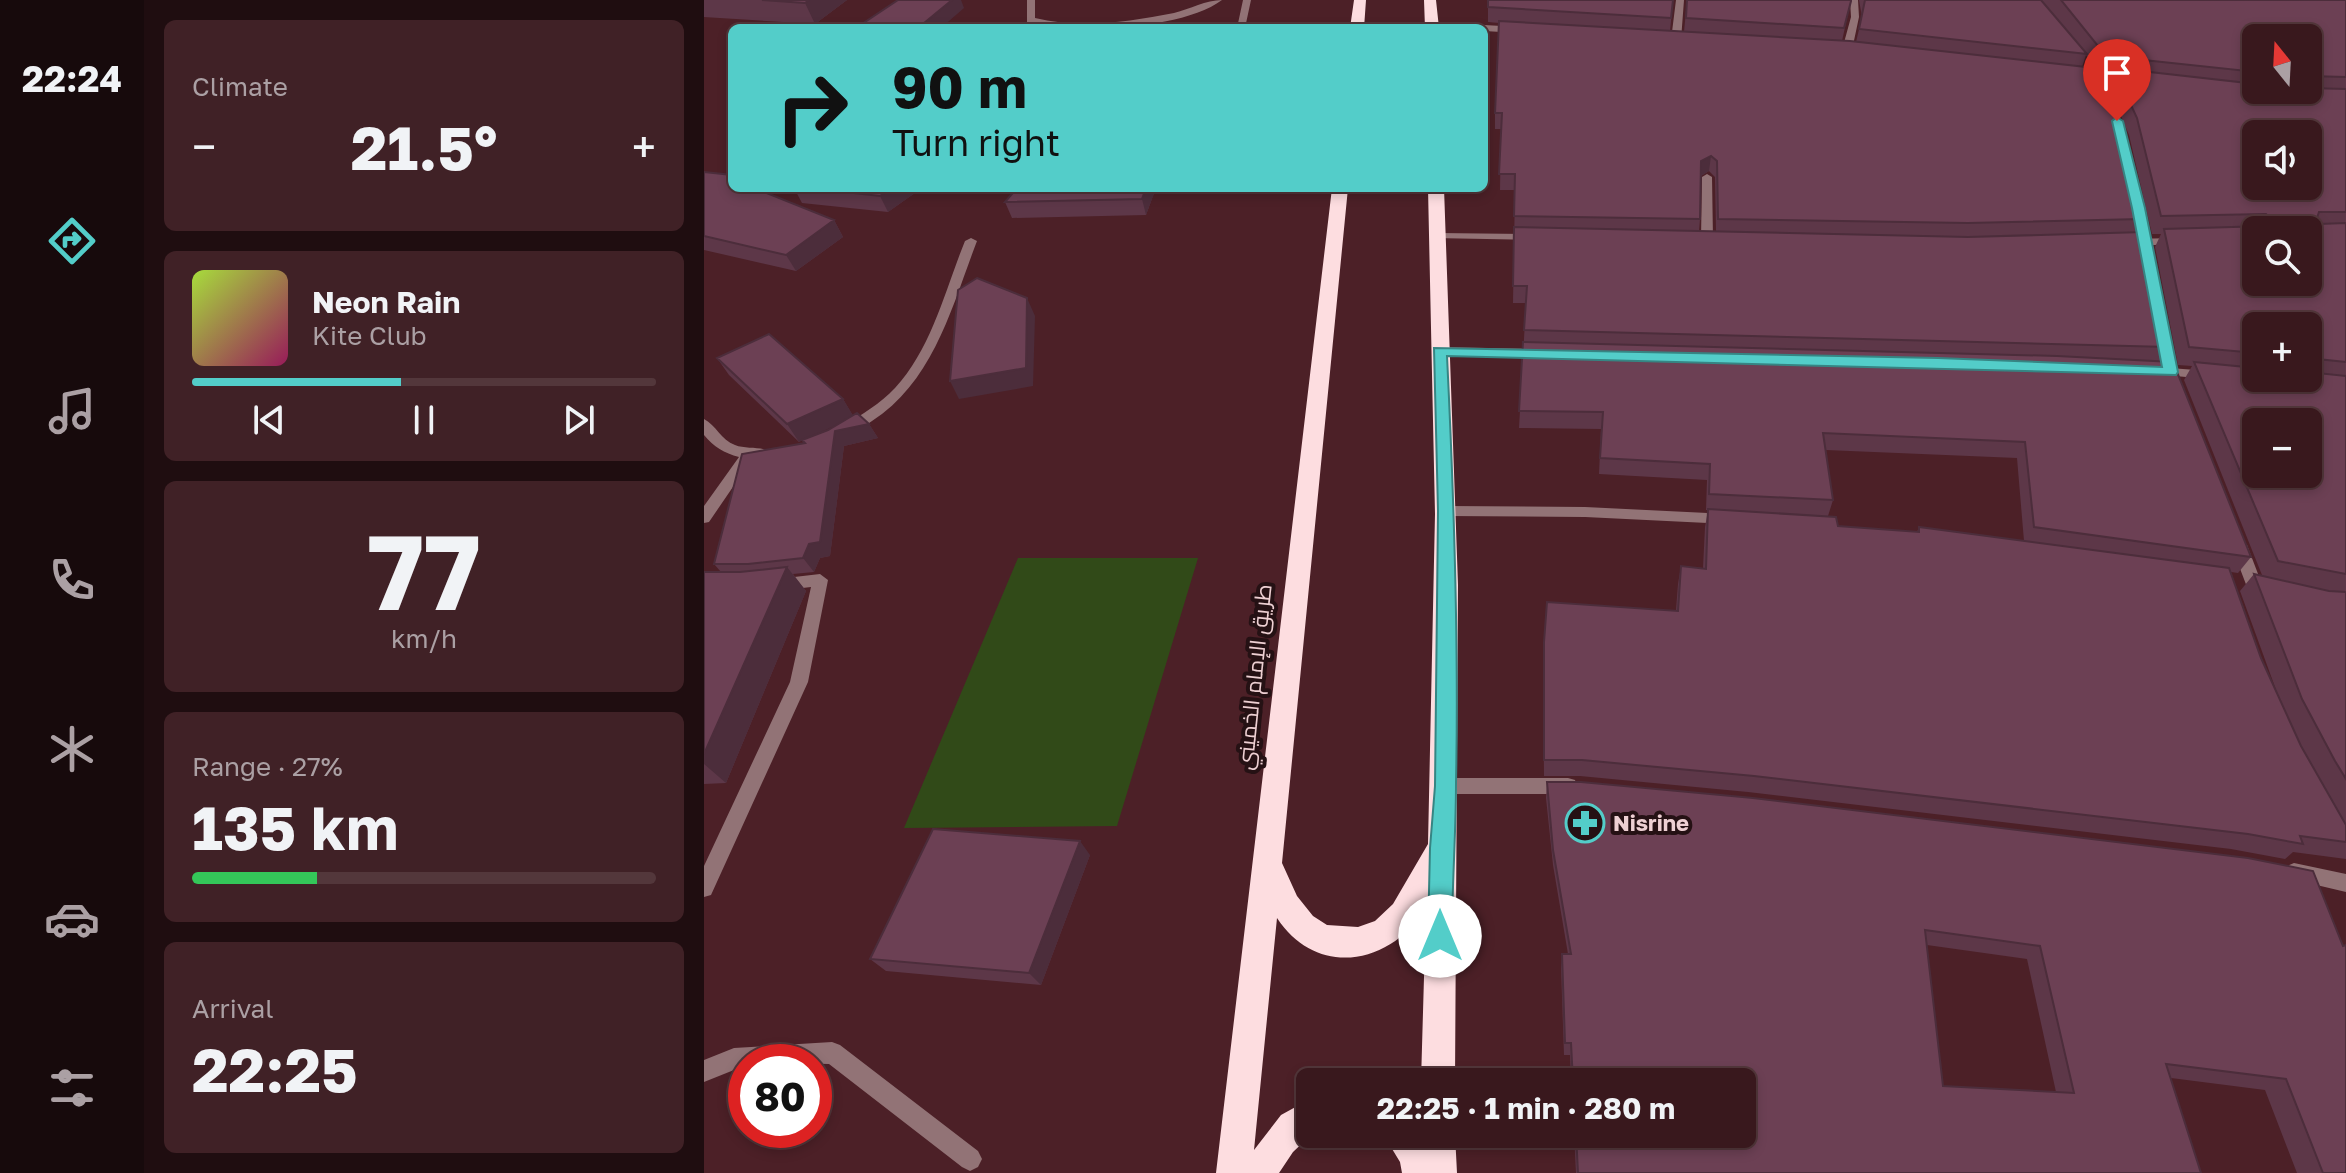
<!DOCTYPE html>
<html lang="en">
<head>
<meta charset="utf-8">
<style>
	body { margin:0; font-family:"Golos Text",Cairo,sans-serif; background:#402126; color:#f1f3f6; height:100vh; display:flex; flex-direction:column; font-size:30px; white-space:nowrap }
	* { box-sizing:border-box; margin:0 }
	p { font-size:26px; color:#aba0a4 }
	.icon { flex:none; width:44px; height:44px; fill:none; stroke:currentColor; stroke-width:2; stroke-linecap:round; stroke-linejoin:round }
	.map { position:relative; flex:1; overflow:hidden }
	.sheet { display:flex; flex-direction:column; gap:20px; padding:20px; background:#1f0d10; width:560px }
	.sheet>* { flex:none }
	.banner { position:absolute; left:24px; top:24px; width:760px; height:168px; border-radius:12px; box-shadow:0 4px 12px #0003,0 0 0 2px #53373b; background:#53cdc9; color:#111; overflow:hidden }
	.needle { width:52px; rotate:342deg }
	.controls { position:absolute; left:1538px; top:24px; display:grid; gap:16px }
	.controls a { display:grid; place-items:center; width:80px; height:80px; border-radius:12px; background:#39181d; box-shadow:0 4px 12px #0003,0 0 0 2px #53373b; font-size:40px }
	.speed { position:absolute; left:24px; top:1044px; display:flex; gap:16px; font-size:40px; font-weight:700; text-align:center }
	.speed>* { display:grid; place-content:center; width:104px; height:104px; border-radius:50%; background:#39181d; box-shadow:0 4px 12px #0003,0 0 0 2px #53373b; line-height:1 }
	.speed .limit { border:12px solid #d22; background:#fff; color:#111 }
	.pin { position:absolute; display:grid; place-items:center; width:68px; height:68px; color:#fff; margin:-82px -34px; border-radius:50% 50% 50% 0; rotate:-45deg; box-shadow:0 0 8px #0007 }
	.pin .icon { rotate:45deg }
	.me { position:absolute; width:88px; margin:-44px; rotate:0deg; stroke-linejoin:round; filter:drop-shadow(0 0 6px #0008) }
	.turn { display:flex; align-items:center; gap:28px; height:168px; padding:0 32px; font-size:36px }
	.turn .icon { width:104px; height:104px; stroke-width:2.5 }
	.turn b { display:block; font-size:56px; line-height:68px }
	.big { font-size:60px; font-weight:700; line-height:1.1 }
	.sheet .card { flex:1; display:flex; flex-direction:column; justify-content:center; gap:12px; min-width:0; padding:0 28px; border-radius:12px; background:#402126 }
	.sheet .dial { align-items:center; gap:0 }
	.dial b { font-size:104px; line-height:1 }
	.song { display:flex; align-items:center; gap:24px }
	.cover { width:96px; height:96px; border-radius:12px; background:linear-gradient(135deg,hsl(80 70% 55%),hsl(330 70% 35%)) }
	.played { height:8px; border-radius:4px; background:linear-gradient(90deg,#53cdc9 45%,#53373b 45%) }
	.keys { display:flex; justify-content:space-around; direction:ltr }
	.heat { display:flex; justify-content:space-between; align-items:center; font-size:44px; direction:ltr }
	.charge { height:12px; border-radius:6px; background:linear-gradient(90deg,#34c759 27%,#53373b 0) }
	.trip { position:absolute; left:592px; top:1068px; width:460px; height:80px; border-radius:12px; background:#39181d; box-shadow:0 4px 12px #0003,0 0 0 2px #53373b; font-weight:700; line-height:80px; text-align:center }
	main { display:flex; flex:1; min-height:0 }
	.dock { display:flex; flex-direction:column; width:144px; justify-content:space-around; align-items:center; background:#170a0c; color:#aba0a4 }
	.dock .icon { width:56px; height:56px }
	.dock .selected { color:#53cdc9 }
	.dock b { font-size:36px; color:#f1f3f6 }
	.map>svg:first-child { display:block }
	.green { fill:#314a18 }
	.lines { fill:none; stroke-linecap:round; stroke-linejoin:round }
	.lane { fill:#927376; fill-rule:evenodd }
	.street { fill:#927376; fill-rule:evenodd }
	.highway { fill:#fddde0; fill-rule:evenodd }
	.wall { fill:#5d3748; fill-rule:evenodd }
	.shaded-wall { fill:#4c2d3b }
	.building { fill:#6c4054; stroke:#4c2d3b; stroke-width:2; fill-rule:evenodd }
	.route { fill:#53cdc9; stroke:#368583; stroke-width:2 }
	.labels { text-anchor:middle; stroke-width:8; stroke-linejoin:round; paint-order:stroke }
	.street-label { font-size:22px; fill:#eed0d3; stroke:#251114 }
	.poi-label { font-size:22px; font-weight:bold; fill:#eed0d3; stroke:#251114; text-anchor:start }
</style>
</head>
<body>
<main>
<nav class="dock">
<b>22:24</b>
<svg class="icon selected" aria-label="directions" viewBox="0 0 24 24"><path d="M12 3l9 9-9 9-9-9zM9 14v-3h6M13 9l2 2-2 2"/></svg>
<svg class="icon" aria-label="music" viewBox="0 0 24 24"><path d="M9 18V5l10-2v13"/><circle cx="6" cy="18" r="3"/><circle cx="16" cy="16" r="3"/></svg>
<svg class="icon" aria-label="phone" viewBox="0 0 24 24"><path d="M5 4h4l2 5-3 2q2 4 5 5l2-3 5 2v4C11 20 4 13 5 4z"/></svg>
<svg class="icon" aria-label="climate" viewBox="0 0 24 24"><path d="M12 3v18M4 7l16 10M4 17L20 7"/></svg>
<svg class="icon" aria-label="car" viewBox="0 0 24 24"><path d="M5 17H2v-5l4-1 3-4h7l3 4 3 1v5h-3M9 17h6M6 11h13"/><circle cx="7" cy="17" r="2"/><circle cx="17" cy="17" r="2"/></svg>
<svg class="icon" aria-label="filters" viewBox="0 0 24 24"><path d="M4 7h16M4 17h16"/><circle cx="9" cy="7" r="2"/><circle cx="15" cy="17" r="2"/></svg>
</nav>
<section class="sheet">
<div class="card"><p>Climate</p>
<div class="heat"><a>−</a><b class="big">21.5°</b><a>+</a></div>
</div>
<div class="card">
<div class="song"><i class="cover"></i><div><b>Neon Rain</b><p>Kite Club</p></div></div>
<div class="played"></div>
<div class="keys"><svg class="icon" aria-label="previous" viewBox="0 0 24 24"><path d="M18 5L8 12l10 7zM5 5v14"/></svg><svg class="icon" aria-label="pause" viewBox="0 0 24 24"><path d="M8 5v14M16 5v14"/></svg><svg class="icon" aria-label="next" viewBox="0 0 24 24"><path d="M6 5l10 7-10 7zM19 5v14"/></svg></div>
</div>
<div class="card dial"><b>77</b><p>km/h</p></div>
<div class="card"><p>Range · 27%</p><b class="big">135 km</b><div class="charge"></div></div>
<div class="card"><p>Arrival</p><b class="big">22:25</b></div>
</section>
<div class="map">
<svg width="1642" height="1173" viewBox="0 0 1642 1173">
	<rect width="100%" height="100%" fill="#4c2027"/>
	<!-- green -->
	<path class="green" d="M314 558H494L413 826 200 828Z"/>
	<g class="lines">
		<!-- lane -->
		<path class="lane" d="M323 0H331V18C375 29 425 22 470 13 486 9 502 0 518 0 478 30 371 34 323 22Z
			M539 0H547L541 28H533Z
			M267 238 273 241C248 306 230 381 168 421 159 427 151 434 140 432L138 429 140 426C158 414 176 404 191 388 228 348 241 290 261 241Z
			M0 419C12 425 17 440 31 445 43 450 60 445 69 454L62 459H48L5 522 0 523V506L35 457C20 453 10 447 0 435Z
			M116 574 124 580 104 682 7 895 0 897V866L86 682 107 587 73 591 67 589 65 585 67 581 73 579Z
			M128 1042 136 1045 274 1151 278 1159 274 1167 266 1171 258 1167 125 1064 42 1062V1069L30 1070 0 1082V1060L30 1048Z"/>
		<!-- street -->
		<path class="street" d="M972 0H980L977 40 972 43 967 40Z
			M1146 0H1154L1155 17 1148 50 1143 53 1138 50 1147 17Z
			M728 22 815 27 819 30 815 33 780 31V28L725 27V23Z
			M1376 71 1428 77 1433 80 1428 83 1373 76V72Z
			M1003 174 1008 177 1009 239 1003 242 997 239 998 177Z
			M733 233 831 234 837 237 831 240 729 238 727 236Z
			M1475 238 1481 241 1479 243 1422 247 1416 243 1422 239Z
			M735 347 838 349 845 353 838 357 730 354 728 351Z
			M1453 367 1505 371 1512 375 1505 379 1448 374 1446 371Z
			M742 506 881 507 1024 514 1032 519 1024 524 881 517 742 516 734 511Z
			M1535 539 1543 545 1559 587 1557 591H1545L1543 587 1527 545Z
			M742 778H864L871 780 873 786 871 792 864 794H742L735 792 733 786 735 780Z
			M1590 863 1642 874V892L1583 878 1580 872 1583 866Z"/>
		<!-- highway -->
		<path class="highway" d="M650 0H662L660 28H646Z
			M720 0H732L735 28H721Z
			M628 188H644L578 863 593 896 609 916 623 925 654 927 671 921 689 904 724 844 731 514 724 188H740L754 585 751 1082H717L722 907C688 965 613 979 573 918L550 1150 577 1115 606 1099 608 1134 589 1152 575 1173H512Z
			M679 1134H751L753 1173H698L696 1162Z"/>
	</g>
	<!-- wall -->
	<path class="wall" d="M0 0H143L111 24 0 17Z
		M784 0H969L966 31 980 32 983 0H1147L1138 41 1152 42 1158 17 1155 0H1642V859L1589 852 1581 859 1527 849 1044 792 876 776H840L839 659 972 610 974 584 977 566 999 568 1001 527 1004 510H1002L1003 480 895 474 897 429 815 428 822 303H809L811 190H796L797 129H791V113L795 23 784 22ZM1552 38H1604V90H1552ZM1382 55 1396 72 1408 74 1404 85 1425 135 1448 234H1457L1451 247 1474 365 1488 366 1480 380 1558 575 1550 574 1536 591 1575 698 1557 658 1527 572 1534 573 1547 557 1456 361 1464 347 1432 232 1438 219 1378 67ZM1005 171 1011 177 1012 231H995L996 219 997 176ZM1552 326H1604V378H1552ZM1122 450 1313 458 1320 541 1215 527 1213 532 1134 526 1124 516 1129 500Z
		M0 172 28 188 130 220 139 237 92 271 0 250Z
		M90 188H218L184 212 98 203Z
		M313 188H452L442 215 308 218 301 202Z
		M13 358 139 399 149 416 165 424 174 438 140 446 126 556 116 558 110 572 89 574 102 591 22 783 0 784V572H17L10 564 100 443 98 440 95 442 25 375ZM140 421 124 430 101 439Z
		M843 782 1639 946 1642 1173H1593L1561 1090 1467 1078 1497 1173H872L870 1134H1038V1082H867L866 1055H860L857 968 858 954H864L849 865 842 798ZM1223 945 1323 959 1352 1092 1239 1086Z
		M386 855 337 985 182 971 166 959Z"/>
	<!-- shaded-wall -->
	<path class="shaded-wall" d="M105 0H143L111 24 101 3Z
		M248 0H257L260 8 237 28H214Z
		M1007 156 1005 171 995 177 997 161Z
		M187 188H218L184 212 176 196Z
		M442 188H452L442 215 438 199Z
		M130 220 139 237 92 271 82 255Z
		M323 298 331 316 329 386 255 399 246 381Z
		M139 399 150 417 95 442 83 424Z
		M165 424 174 438 140 446 126 556 116 558 110 572 99 558 131 431Z
		M83 567 102 591 22 783 0 764V754Z
		M376 841 386 855 337 985 325 973Z"/>
	<!-- building -->
	<path class="building" d="M58 0H105L101 3Z
		M194 0H248L214 28H152Z
		M784 0H969L967 18 784 7Z
		M983 0H1147V1L1140 28 982 18Z
		M1161 0H1337L1383 54 1155 29Z
		M1357 0H1642V77L1604 76V38H1552V72L1402 56Z
		M795 21 1146 41 1391 68 1416 122 1438 219 1264 223 1014 219 1013 161 1007 156 997 161 996 219 810 216 811 174H795L798 113H791Z
		M1410 68 1552 84V90H1604V88L1642 89V212H1615L1612 221 1615 224 1642 223V362L1604 358V326H1552V353L1485 347 1460 229 1563 226 1565 217 1562 214 1457 216 1433 118ZM1552 134H1604V186H1552ZM1552 230H1604V282H1552Z
		M0 172 28 175V188H50L130 220 82 255 0 236Z
		M106 188H187L176 196Z
		M313 188H442L438 199 301 202Z
		M810 227 1264 237 1440 232 1464 347 820 330 823 286H809Z
		M273 278 323 298 322 368 246 381 254 290Z
		M65 334 139 399 83 424 13 358Z
		M819 342 1353 356 1469 362 1547 557 1330 527 1321 442 1119 433 1129 500 1005 494 1006 464 896 458 899 412 815 411Z
		M1490 362 1552 368V378H1604V372L1642 376V574L1574 561ZM1552 422H1604V474H1552Z
		M153 413 165 424 131 431 116 542 105 544 99 558 44 564H10L38 454 101 443 98 440 124 430Z
		M1004 509 1132 517 1134 526 1215 532V527L1525 568 1557 658 1597 746 1642 825V842L1596 836 1599 844 1544 834 1050 776 878 760H840V642L843 602 974 611 977 566 1002 569Z
		M83 567 0 754V572H36Z
		M1550 574 1625 591 1642 592V779L1631 761 1598 699Z
		M843 782H877L1049 798 1544 858 1609 871 1639 946 1642 945V1173H1619L1582 1079 1462 1064 1497 1173H874L872 1134H1038V1082H869L867 1043H861L858 954H867L849 850ZM1221 930 1336 946 1370 1093 1239 1086Z
		M229 829 376 841 325 973 166 959Z"/>
	<!-- route -->
	<path class="route" d="M1413 117 1419 121 1441 208 1474 372 1472 375 743 356C750 498 755 641 752 783 752 834 748 885 748 936L744 944 736 947 728 944 724 936 726 848 731 786 734 511 730 348 1234 358 1458 367 1428 208 1408 121Z"/>
	<!-- icons -->
	<defs>
		<g id="pharmacy-ring" transform="scale(2)"><circle r="9.5" fill="#251114" stroke="#53cdc9" stroke-width="1.5"/><path d="M-2-6h4v4h4v4h-4v4h-4v-4h-4v-4h4Z" fill="#53cdc9"/></g>
	</defs>
	<g fill-rule="evenodd">
		<use href="#pharmacy-ring" x="881" y="823"/>
	</g>
	<g class="labels">
		<!-- street labels -->
		<g class="street-label">
			<text transform="translate(550 677) rotate(-84)" y="8">طريق الإمام الخميني</text>
		</g>
		<!-- poi labels -->
		<g class="poi-label">
			<text x="909" y="831">Nisrine</text>
		</g>
	</g>
</svg>
<div class="controls">
<a><svg class="needle" viewBox="-14 -14 28 28"><path d="M0-13l5 13h-10z" fill="#e53935"/><path d="M0 13l5-13h-10z" fill="#aba0a4"/></svg></a>
<a><svg class="icon" aria-label="sound" viewBox="0 0 24 24"><path d="M4 9h4l5-4v14l-5-4H4zM17 9q2 3 0 6"/></svg></a>
<a><svg class="icon" aria-label="search" viewBox="0 0 24 24"><circle cx="10" cy="10" r="6"/><path d="M15 15l6 6"/></svg></a>
<a>+</a>
<a>−</a>
</div>
<div class="speed"><div class="limit">80</div></div>
<div class="pin" style="left:1413px;top:121px;background:#d93025"><svg class="icon" aria-label="arrive" viewBox="0 0 24 24"><path d="M6 21V4h12l-3 4 3 4H6"/></svg></div>
<svg class="me" style="left:736px;top:936px" viewBox="-20 -20 40 40"><circle r="19" fill="#fff"/><path d="M0-13L10 11 0 6-10 11z" fill="#53cdc9"/></svg>
<div class="trip">22:25 · 1 min · 280 m</div>
<div class="banner">
<div class="turn"><svg class="icon" aria-label="right" viewBox="0 0 24 24"><path d="M7 20v-9h11M14 6l5 5-5 5"/></svg><div><b>90 m</b>Turn right</div></div>
</div>
</div>
</main>
</body>
</html>
